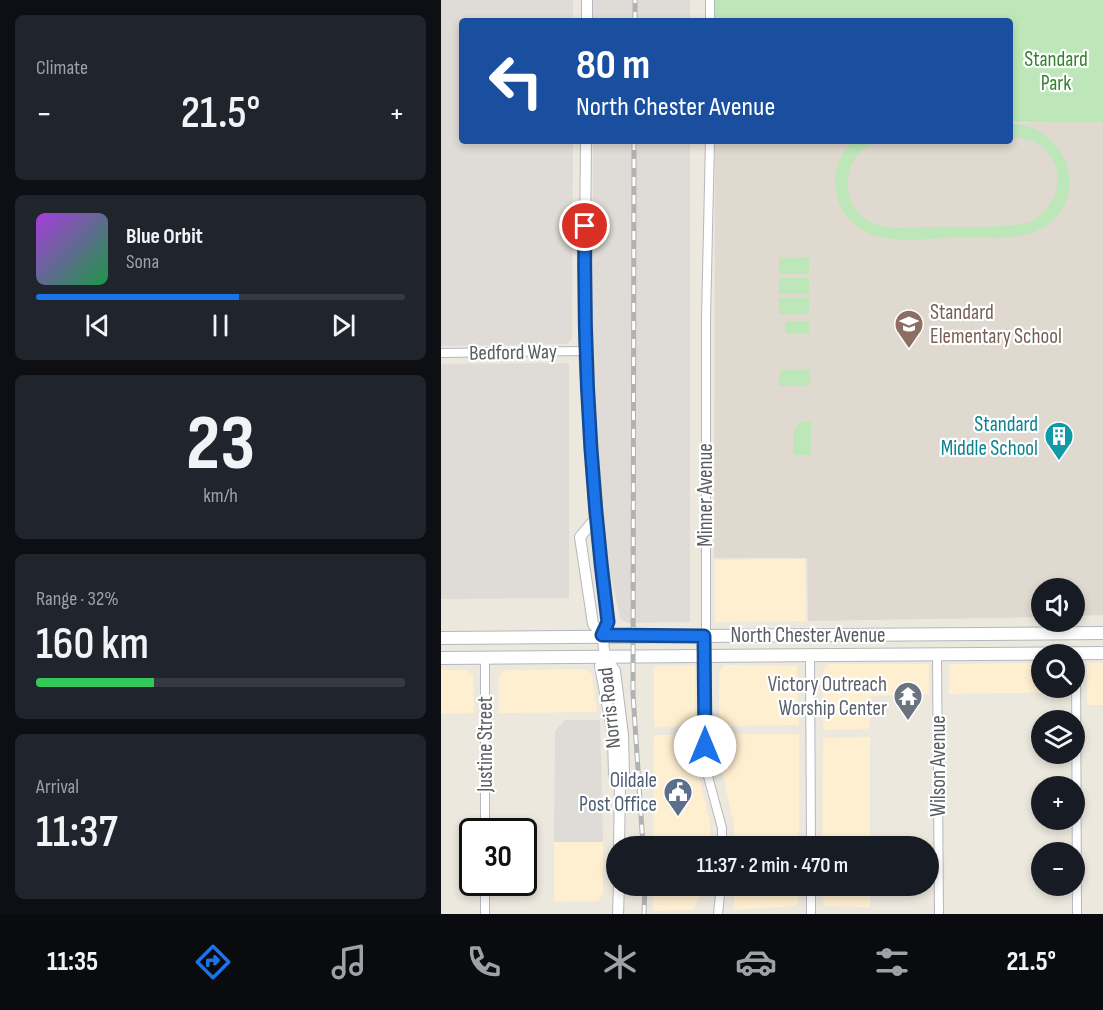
<!DOCTYPE html>
<html lang="en">
<head>
<meta charset="utf-8">
<style>
	body { margin:0; font-family:"Sofia Sans Condensed",sans-serif; background:#20242c; color:#f1f3f6; height:100vh; display:flex; flex-direction:column; font-size:22px; white-space:nowrap }
	* { box-sizing:border-box; margin:0 }
	p { font-size:20px; color:#9ea1a6 }
	.icon { flex:none; width:33px; height:33px; fill:none; stroke:currentColor; stroke-width:2; stroke-linecap:round; stroke-linejoin:round }
	.map { position:relative; flex:1; overflow:hidden }
	.sheet { display:flex; flex-direction:column; gap:15px; padding:15px; background:#0d0f14; width:441px }
	.sheet>* { flex:none }
	.top-card { position:absolute; left:18px; top:18px; width:554px; height:126px; border-radius:6px; box-shadow:0 3px 9px #0003; background:#1a4fa0; color:#fff; overflow:hidden }
	.controls { position:absolute; left:590px; top:578px; display:grid; gap:12px }
	.controls a { display:grid; place-items:center; width:54px; height:54px; border-radius:50%; background:#171b24; box-shadow:0 3px 9px #0003; font-size:30px }
	.speed { position:absolute; left:18px; top:818px; display:flex; gap:12px; font-size:30px; font-weight:700; text-align:center }
	.speed>* { display:grid; place-content:center; width:78px; height:78px; border-radius:50%; background:#171b24; box-shadow:0 3px 9px #0003; line-height:1 }
	.speed .limit { border:3px solid #111; border-radius:9px; background:#fff; color:#111 }
	.pin { position:absolute; display:grid; place-items:center; width:51px; height:51px; color:#fff; margin:-26px; border:3px solid #fff; border-radius:50%; box-shadow:0 2px 6px #0007 }
	.me { position:absolute; width:66px; margin:-33px; rotate:0deg; stroke-linejoin:round; filter:drop-shadow(0 0 4px #0008) }
	.turn { display:flex; align-items:center; gap:21px; height:126px; padding:0 18px; font-size:27px }
	.turn .icon { width:78px; height:78px; stroke-width:2.5 }
	.turn b { display:block; font-size:42px; line-height:51px }
	.big { font-size:45px; font-weight:600; line-height:1.1 }
	.sheet .widget { flex:1; display:flex; flex-direction:column; justify-content:center; gap:9px; min-width:0; padding:0 21px; border-radius:9px; background:#20242c }
	.sheet .dial { align-items:center; gap:0 }
	.dial b { font-size:78px; line-height:1 }
	.song { display:flex; align-items:center; gap:18px }
	.cover { width:72px; height:72px; border-radius:9px; background:linear-gradient(135deg,hsl(280 70% 55%),hsl(140 70% 35%)) }
	.played { height:6px; border-radius:3px; background:linear-gradient(90deg,#1a73e8 55%,#363941 55%) }
	.keys { display:flex; justify-content:space-around; direction:ltr }
	.heat { display:flex; justify-content:space-between; align-items:center; font-size:33px; direction:ltr }
	.charge { height:9px; border-radius:4px; background:linear-gradient(90deg,#34c759 32%,#363941 0) }
	.trip { position:absolute; left:165px; top:836px; width:333px; height:60px; border-radius:30px; background:#171b24; box-shadow:0 3px 9px #0003; font-weight:600; line-height:60px; text-align:center }
	.tab-bar { display:flex; height:96px; justify-content:space-around; align-items:center; background:#090b0e; color:#9ea1a6 }
	.tab-bar .icon { width:42px; height:42px }
	.tab-bar .on { color:#1a73e8 }
	.tab-bar b { font-size:27px; color:#f1f3f6 }
	main { display:flex; flex:1; min-height:0 }
	.map>svg:first-child { display:block }
	.commercial { fill:#ffefd1 }
	.industrial { fill:#dfdbd6 }
	.education { fill:#dfd9cf }
	.green { fill:#bde7b8 }
	.lines { fill:none; stroke-linecap:round; stroke-linejoin:round }
	.minor-casing { stroke:#b5b8bd; stroke-width:10 }
	.tertiary-casing { stroke:#b5b8bd; stroke-width:12 }
	.secondary-casing { stroke:#b2b8bd; stroke-width:14 }
	.minor { stroke:#fff; stroke-width:8 }
	.tertiary { stroke:#fff; stroke-width:10 }
	.secondary { stroke:#fff; stroke-width:12 }
	.rail-casing { stroke:#b1b2b2; stroke-width:5 }
	.rail { stroke:#fff; stroke-width:3; stroke-dasharray:9; stroke-linecap:butt }
	.route-casing { stroke:#114b97; stroke-width:15 }
	.route { stroke:#1a73e8; stroke-width:10 }
	.labels { text-anchor:middle; stroke-width:4.5; stroke-linejoin:round; paint-order:stroke }
	.park-label { font-size:21px; fill:#32832d; stroke:#fff }
	.education-label { font-size:21px; fill:#785e54; stroke:#fff; text-anchor:start }
	.street-label { font-size:21px; fill:#585d61; stroke:#fff }
	.culture-label { font-size:21px; fill:#0d838f; stroke:#fff; text-anchor:end }
	.worship-label { font-size:21px; fill:#5b616d; stroke:#fff; text-anchor:end }
	.service-label { font-size:21px; fill:#4e5e75; stroke:#fff; text-anchor:end }
</style>
</head>
<body>
<main>
<section class="sheet">
<div class="widget"><p>Climate</p>
<div class="heat"><a>−</a><b class="big">21.5°</b><a>+</a></div>
</div>
<div class="widget">
<div class="song"><i class="cover"></i><div><b>Blue Orbit</b><p>Sona</p></div></div>
<div class="played"></div>
<div class="keys"><svg class="icon" aria-label="previous" viewBox="0 0 24 24"><path d="M18 5L8 12l10 7zM5 5v14"/></svg><svg class="icon" aria-label="pause" viewBox="0 0 24 24"><path d="M8 5v14M16 5v14"/></svg><svg class="icon" aria-label="next" viewBox="0 0 24 24"><path d="M6 5l10 7-10 7zM19 5v14"/></svg></div>
</div>
<div class="widget dial"><b>23</b><p>km/h</p></div>
<div class="widget"><p>Range · 32%</p><b class="big">160 km</b><div class="charge"></div></div>
<div class="widget"><p>Arrival</p><b class="big">11:37</b></div>
</section>
<div class="map">
<svg width="662" height="914" viewBox="0 0 662 914">
	<rect width="100%" height="100%" fill="#ece8de"/>
	<!-- commercial -->
	<path class="commercial" d="M364 559 365 621 274 622V560Z
		M600 663V687H628L629 692 508 694V664Z
		M646 663H662V705H646Z
		M388 664H488V694L430 696 429 725 426 729 382 730V670Z
		M283 665 356 666 358 725 278 726V672Z
		M213 666H254V726L213 727Z
		M143 669 151 674 156 712 58 713V677L63 670Z
		M0 670H25L32 675 33 713 0 714Z
		M278 734H358V846H293V825L279 762Z
		M213 735H254L255 766 269 821 270 846H212Z
		M429 737V846H381L382 738Z
		M113 842H162V894L157 901 113 902Z
		M212 885H262L253 910 212 911Z
		M293 885H358L357 902 355 906 293 910Z
		M381 885H429V907L383 906Z"/>
	<!-- industrial -->
	<path class="industrial" d="M0 0H132V21H21V141H132L131 339 126 344 0 346Z
		M152 0H249V21H152Z
		M152 141H249V622L186 623 179 618 152 494Z
		M128 363V598L0 599V364Z
		M124 720H159L162 842H113L114 731Z"/>
	<!-- education -->
	<path class="education" d="M662 121V615L633 616V588H600V617L367 621 366 558H273L274 141H568L569 123Z"/>
	<!-- green -->
	<path class="green" d="M270 0H662V122H569L568 21H270Z
		M569 124C620 123 651 188 609 223 598 232 583 235 571 237 555 239 537 237 521 237 494 238 461 243 435 236 421 232 407 221 400 208 389 185 394 160 411 141H440C398 150 395 213 437 225 452 230 471 227 487 227 520 226 556 229 588 223 634 198 622 136 569 137Z
		M368 257V274H338V258Z
		M338 278H368V294H338Z
		M338 298H368V314H338Z
		M344 321H368V333H344Z
		M339 370H369V386H338Z
		M358 422H370V455H352V433Z"/>
	<g class="lines">
		<!-- minor casing -->
		<g class="minor-casing">
			<path id="minor" d="M269 0V21
				M269 141 265 319V769L281 828V846
				M0 353 143 351
				M635 653 636 914
				M496 654 498 914
				M369 655 370 846
				M44 658V831
				M44 882V914
				M370 885V914
				M277 914 280 885"/>
		</g>
		<!-- tertiary casing -->
		<g class="tertiary-casing">
			<path id="tertiary" d="M146 21V0
				M145 141 143 351 154 519 167 622 161 635
				M154 519 139 537 152 624 161 635 164 656 174 671 182 735 183 775 179 786 178 846
				M164 656 159 666 172 735 173 777 179 786
				M177 914 178 885"/>
		</g>
		<!-- secondary casing -->
		<g class="secondary-casing">
			<path id="secondary" d="M0 638 662 633
				M0 658 662 653"/>
		</g>
		<!-- minor -->
		<use href="#minor" class="minor"/>
		<!-- tertiary -->
		<use href="#tertiary" class="tertiary"/>
		<!-- secondary -->
		<use href="#secondary" class="secondary"/>
		<!-- rail casing -->
		<g class="rail-casing">
			<path id="rail" d="M194 21V0
				M193 141 192 694 202 846
				M203 914 204 885"/>
		</g>
		<!-- rail -->
		<use href="#rail" class="rail"/>
	</g>
	<g class="lines">
		<!-- route casing -->
		<g class="route-casing">
			<path id="route" d="M144 226C142 359 150 490 167 622L161 635 263 636 264 746"/>
		</g>
		<!-- route -->
		<use href="#route" class="route"/>
	</g>
	<!-- icons -->
	<defs>
		<g id="school-pin" transform="scale(1.5)"><path d="M0 17L-7.5 6A9.5 9.5 0 1 1 7.5 6Z" fill="#8d6e63" stroke="#fff"/><path d="M0-5L7-2L0 1L-7-2ZM-4 1L0 2.5L4 1V4Q0 6-4 4Z" fill="#fff"/></g>
		<g id="building-pin" transform="scale(1.5)"><path d="M0 17L-7.5 6A9.5 9.5 0 1 1 7.5 6Z" fill="#0f9aa8" stroke="#fff"/><path d="M-4-6H4V6H1V3H-1V6H-4ZM-2.5-4.3h1.7v1.8h-1.7ZM.8-4.3h1.7v1.8H.8ZM-2.5-1h1.7V.8h-1.7ZM.8-1h1.7V.8H.8Z" fill="#fff"/></g>
		<g id="temple-pin" transform="scale(1.5)"><path d="M0 17L-7.5 6A9.5 9.5 0 1 1 7.5 6Z" fill="#6b7280" stroke="#fff"/><path d="M0-6L5-2H3V0L6.5 2.5H4V6H1.5V3h-3V6H-4V2.5H-6.5L-3 0V-2H-5Z" fill="#fff"/></g>
		<g id="civic-pin" transform="scale(1.5)"><path d="M0 17L-7.5 6A9.5 9.5 0 1 1 7.5 6Z" fill="#5c6f8a" stroke="#fff"/><path d="M-.6-6.5H3V-4.5H.6V-3L4-1V1h2V6H-6V1h2V-1L-.6-3ZM-1.2 2.5V6h2.4V2.5Z" fill="#fff"/></g>
	</defs>
	<g fill-rule="evenodd">
		<use href="#school-pin" x="468" y="324"/>
		<use href="#building-pin" x="618" y="436"/>
		<use href="#temple-pin" x="467" y="696"/>
		<use href="#civic-pin" x="237" y="792"/>
	</g>
	<g class="labels">
		<!-- park labels -->
		<g class="park-label">
			<text x="615" y="66">Standard<tspan x="615" dy="24">Park</tspan></text>
		</g>
		<!-- education labels -->
		<g class="education-label">
			<text x="489" y="319">Standard<tspan x="489" dy="24">Elementary School</tspan></text>
		</g>
		<!-- street labels -->
		<g class="street-label">
			<text transform="translate(72 352) rotate(-1)" y="7">Bedford Way</text>
			<text transform="translate(264 495) rotate(-90)" y="7">Minner Avenue</text>
			<text x="367" y="642">North Chester Avenue</text>
			<text transform="translate(168 708) rotate(-96)" y="7">Norris Road</text>
			<text transform="translate(44 744) rotate(-90)" y="7">Justine Street</text>
			<text transform="translate(497 766) rotate(-90)" y="7">Wilson Avenue</text>
		</g>
		<!-- culture labels -->
		<g class="culture-label">
			<text x="597" y="431">Standard<tspan x="597" dy="24">Middle School</tspan></text>
		</g>
		<!-- worship labels -->
		<g class="worship-label">
			<text x="446" y="691">Victory Outreach<tspan x="446" dy="24">Worship Center</tspan></text>
		</g>
		<!-- service labels -->
		<g class="service-label">
			<text x="216" y="787">Oildale<tspan x="216" dy="24">Post Office</tspan></text>
		</g>
	</g>
</svg>
<div class="controls">
<a><svg class="icon" aria-label="sound" viewBox="0 0 24 24"><path d="M4 9h4l5-4v14l-5-4H4zM17 9q2 3 0 6"/></svg></a>
<a><svg class="icon" aria-label="search" viewBox="0 0 24 24"><circle cx="10" cy="10" r="6"/><path d="M15 15l6 6"/></svg></a>
<a><svg class="icon" aria-label="layers" viewBox="0 0 24 24"><path d="M12 4l9 5-9 5-9-5zM3 14l9 5 9-5"/></svg></a>
<a>+</a>
<a>−</a>
</div>
<div class="speed"><div class="limit">30</div></div>
<div class="pin" style="left:144px;top:226px;background:#d93025"><svg class="icon" aria-label="arrive" viewBox="0 0 24 24"><path d="M6 21V4h12l-3 4 3 4H6"/></svg></div>
<svg class="me" style="left:264px;top:746px" viewBox="-20 -20 40 40"><circle r="19" fill="#fff"/><path d="M0-13L10 11 0 6-10 11z" fill="#1a73e8"/></svg>
<div class="trip">11:37 · 2 min · 470 m</div>
<div class="top-card">
<div class="turn"><svg class="icon" aria-label="left" viewBox="0 0 24 24"><path d="M17 20v-9H6M10 6l-5 5 5 5"/></svg><div><b>80 m</b>North Chester Avenue</div></div>
</div>
</div>
</main>
<nav class="tab-bar">
<b>11:35</b>
<svg class="icon on" aria-label="directions" viewBox="0 0 24 24"><path d="M12 3l9 9-9 9-9-9zM9 14v-3h6M13 9l2 2-2 2"/></svg>
<svg class="icon" aria-label="music" viewBox="0 0 24 24"><path d="M9 18V5l10-2v13"/><circle cx="6" cy="18" r="3"/><circle cx="16" cy="16" r="3"/></svg>
<svg class="icon" aria-label="phone" viewBox="0 0 24 24"><path d="M5 4h4l2 5-3 2q2 4 5 5l2-3 5 2v4C11 20 4 13 5 4z"/></svg>
<svg class="icon" aria-label="climate" viewBox="0 0 24 24"><path d="M12 3v18M4 7l16 10M4 17L20 7"/></svg>
<svg class="icon" aria-label="car" viewBox="0 0 24 24"><path d="M5 17H2v-5l4-1 3-4h7l3 4 3 1v5h-3M9 17h6M6 11h13"/><circle cx="7" cy="17" r="2"/><circle cx="17" cy="17" r="2"/></svg>
<svg class="icon" aria-label="filters" viewBox="0 0 24 24"><path d="M4 7h16M4 17h16"/><circle cx="9" cy="7" r="2"/><circle cx="15" cy="17" r="2"/></svg>
<b>21.5°</b>
</nav>
</body>
</html>
